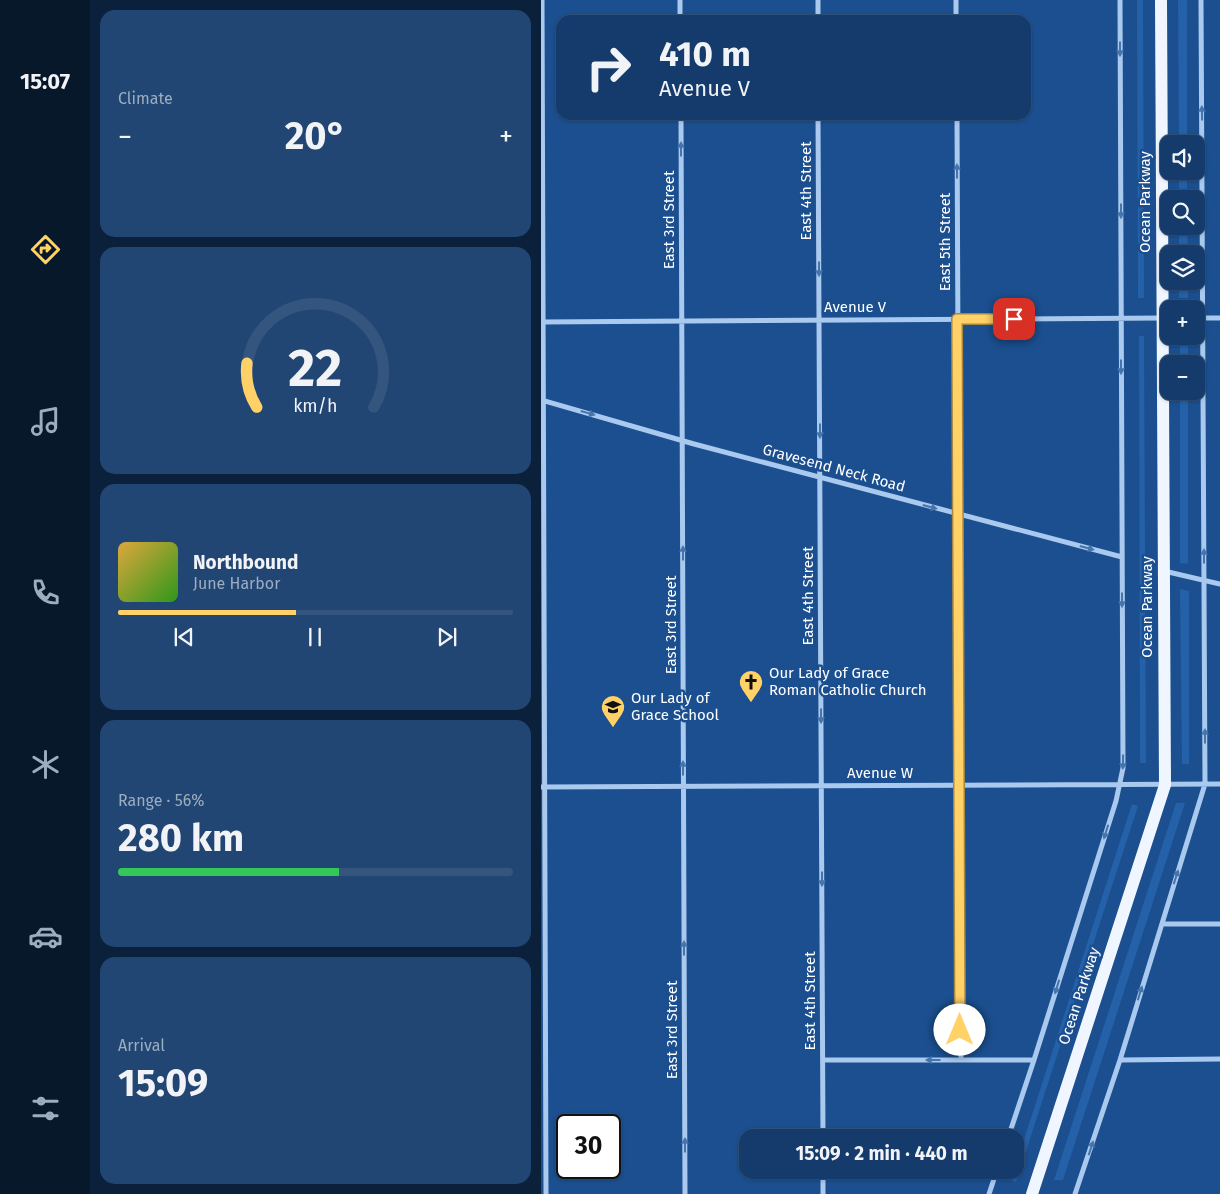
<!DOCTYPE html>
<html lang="en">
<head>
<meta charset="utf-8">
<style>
	body { margin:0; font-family:"Fira Sans",sans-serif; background:#214673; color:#f1f3f6; height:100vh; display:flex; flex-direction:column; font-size:19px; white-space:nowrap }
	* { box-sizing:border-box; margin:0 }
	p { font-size:16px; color:#9dadc1 }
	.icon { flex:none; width:28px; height:28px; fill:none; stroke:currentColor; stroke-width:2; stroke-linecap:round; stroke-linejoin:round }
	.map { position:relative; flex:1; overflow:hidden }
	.panel { display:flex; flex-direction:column; gap:10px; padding:10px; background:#0b203b; width:451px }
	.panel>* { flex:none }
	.top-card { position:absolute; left:15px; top:15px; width:475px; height:105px; border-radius:15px; box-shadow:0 1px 4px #0004,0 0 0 1px #33557e; background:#143b6b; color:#f1f3f6; overflow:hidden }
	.fabs { position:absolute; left:619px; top:135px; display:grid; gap:10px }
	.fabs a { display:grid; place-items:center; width:45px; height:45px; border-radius:10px; background:#143b6b; box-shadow:0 1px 4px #0004,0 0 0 1px #33557e; font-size:25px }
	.speed { position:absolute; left:15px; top:1114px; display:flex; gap:10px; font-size:25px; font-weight:700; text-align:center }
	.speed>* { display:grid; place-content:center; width:65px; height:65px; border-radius:50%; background:#143b6b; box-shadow:0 1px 4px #0004,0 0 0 1px #33557e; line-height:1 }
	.speed .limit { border:2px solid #111; border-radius:8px; background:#fff; color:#111 }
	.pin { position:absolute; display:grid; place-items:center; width:42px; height:42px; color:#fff; margin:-21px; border-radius:10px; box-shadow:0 2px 8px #0006 }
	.me { position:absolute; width:55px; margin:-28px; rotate:0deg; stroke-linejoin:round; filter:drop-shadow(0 0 4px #0008) }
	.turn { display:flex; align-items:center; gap:18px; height:105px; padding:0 20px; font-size:22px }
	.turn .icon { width:65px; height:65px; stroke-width:2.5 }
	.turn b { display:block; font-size:35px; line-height:42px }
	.big { font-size:38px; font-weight:700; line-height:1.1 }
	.panel .widget { flex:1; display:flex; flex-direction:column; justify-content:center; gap:8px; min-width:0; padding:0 18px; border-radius:15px; background:#214673 }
	.panel .dial { align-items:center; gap:0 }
	.dial svg { height:130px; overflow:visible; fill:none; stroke:#33557e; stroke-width:7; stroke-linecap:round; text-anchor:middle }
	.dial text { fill:#f1f3f6; stroke:none }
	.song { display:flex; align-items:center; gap:15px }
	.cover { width:60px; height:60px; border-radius:8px; background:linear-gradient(135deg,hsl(40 70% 55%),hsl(110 70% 35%)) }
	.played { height:5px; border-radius:2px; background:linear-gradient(90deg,#ffd166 45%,#33557e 45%) }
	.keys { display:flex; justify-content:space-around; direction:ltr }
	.heat { display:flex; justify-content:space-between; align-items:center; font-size:28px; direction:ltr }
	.charge { height:8px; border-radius:4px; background:linear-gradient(90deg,#34c759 56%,#33557e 0) }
	.trip { position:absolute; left:198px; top:1129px; width:285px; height:50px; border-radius:15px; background:#143b6b; box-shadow:0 1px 4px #0004,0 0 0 1px #33557e; font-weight:700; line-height:50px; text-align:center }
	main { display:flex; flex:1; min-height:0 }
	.menu { display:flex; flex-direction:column; width:90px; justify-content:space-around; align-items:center; background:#08182b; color:#9dadc1 }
	.menu .icon { width:35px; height:35px }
	.menu .active { color:#ffd166 }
	.menu b { font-size:22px; color:#f1f3f6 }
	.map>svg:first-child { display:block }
	.green { fill:#2461a8 }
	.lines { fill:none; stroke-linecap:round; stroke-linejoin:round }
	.street { stroke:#a9c9ee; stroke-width:5 }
	.primary { stroke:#f0f6ff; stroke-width:12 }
	.oneway { fill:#4674ac }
	.route-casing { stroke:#a68842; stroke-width:12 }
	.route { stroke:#ffd166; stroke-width:9 }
	.labels { text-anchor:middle; stroke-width:5; stroke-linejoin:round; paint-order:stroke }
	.street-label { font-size:15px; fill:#fff; stroke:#1b4f8f }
	.poi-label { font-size:15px; fill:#fff; stroke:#1b4f8f; text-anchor:start }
</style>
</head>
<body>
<main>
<nav class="menu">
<b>15:07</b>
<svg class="icon active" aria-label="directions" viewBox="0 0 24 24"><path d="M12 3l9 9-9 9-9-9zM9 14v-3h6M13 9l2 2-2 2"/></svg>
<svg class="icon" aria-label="music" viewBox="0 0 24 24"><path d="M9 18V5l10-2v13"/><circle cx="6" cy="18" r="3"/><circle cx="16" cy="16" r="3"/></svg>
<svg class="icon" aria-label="phone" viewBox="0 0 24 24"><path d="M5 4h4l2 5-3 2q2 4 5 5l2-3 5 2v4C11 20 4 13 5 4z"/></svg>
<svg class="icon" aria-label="climate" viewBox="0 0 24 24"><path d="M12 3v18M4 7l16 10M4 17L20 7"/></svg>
<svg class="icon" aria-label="car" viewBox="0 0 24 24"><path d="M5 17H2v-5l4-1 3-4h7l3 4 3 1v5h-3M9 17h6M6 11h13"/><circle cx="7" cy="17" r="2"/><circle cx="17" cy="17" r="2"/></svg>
<svg class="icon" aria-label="filters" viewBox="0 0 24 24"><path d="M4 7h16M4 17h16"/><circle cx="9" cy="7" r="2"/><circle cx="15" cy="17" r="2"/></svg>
</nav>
<section class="panel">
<div class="widget"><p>Climate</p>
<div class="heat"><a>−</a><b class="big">20°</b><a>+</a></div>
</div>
<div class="widget dial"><svg viewBox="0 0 100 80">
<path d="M14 69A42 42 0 1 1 86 69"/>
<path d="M14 69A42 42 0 0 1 8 42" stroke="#ffd166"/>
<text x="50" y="56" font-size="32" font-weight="700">22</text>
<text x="50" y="72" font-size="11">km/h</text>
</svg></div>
<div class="widget">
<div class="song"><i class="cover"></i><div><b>Northbound</b><p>June Harbor</p></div></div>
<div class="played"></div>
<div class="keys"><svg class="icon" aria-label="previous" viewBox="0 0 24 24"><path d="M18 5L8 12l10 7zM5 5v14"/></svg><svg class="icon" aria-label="pause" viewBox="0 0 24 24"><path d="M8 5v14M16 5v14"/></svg><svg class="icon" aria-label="next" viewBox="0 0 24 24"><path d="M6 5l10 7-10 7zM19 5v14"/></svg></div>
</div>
<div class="widget"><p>Range · 56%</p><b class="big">280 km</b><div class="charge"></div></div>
<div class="widget"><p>Arrival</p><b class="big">15:09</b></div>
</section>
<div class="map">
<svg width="679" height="1194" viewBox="0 0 679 1194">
	<rect width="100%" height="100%" fill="#1b4f8f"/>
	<!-- green -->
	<path class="green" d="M596 0H602L603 298H597Z
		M637 0H646V144H638Z
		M638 171H646V199H638Z
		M638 226H646L647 254H638Z
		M638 281H647V298H638Z
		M598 336H603L605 763H599Z
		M639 336 647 337V364H639Z
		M639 391H647V564L639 563Z
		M639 589 648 591V764H641Z
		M635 803H644L522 1180H513Z
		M591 804 597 806 475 1182 470 1180Z"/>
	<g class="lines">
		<!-- street -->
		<path class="street" d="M1 0 5 1194
			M139 0V20
			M277 0V20
			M415 0V20
			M140 115 144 1194
			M277 115 282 1138
			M416 115 420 1059
			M655 318H679
			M0 322 622 318
			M0 400 153 444 581 557
			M623 571 679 584
			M0 787 679 784
			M621 924H679
			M282 1060H493
			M579 1060 679 1059
			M467 1138 493 1060 575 801 582 768 579 0
			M282 1170V1194
			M448 1194 456 1170
			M534 1194 579 1060 664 784 660 0"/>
		<!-- primary -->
		<path class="primary" d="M491 1194 624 785 620 0"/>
	</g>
	<!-- one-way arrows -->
	<defs><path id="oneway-solid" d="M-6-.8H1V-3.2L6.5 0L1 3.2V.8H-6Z" transform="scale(1.25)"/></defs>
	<g class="oneway">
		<use href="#oneway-solid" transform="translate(579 49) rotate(90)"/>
		<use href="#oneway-solid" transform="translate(661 113) rotate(-91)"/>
		<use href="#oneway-solid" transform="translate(140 149) rotate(-90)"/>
		<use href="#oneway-solid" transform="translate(416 171) rotate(-90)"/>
		<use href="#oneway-solid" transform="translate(580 211) rotate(90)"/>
		<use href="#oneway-solid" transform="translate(278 269) rotate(90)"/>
		<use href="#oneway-solid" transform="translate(580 367) rotate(90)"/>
		<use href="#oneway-solid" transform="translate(47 413) rotate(16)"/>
		<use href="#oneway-solid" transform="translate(279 431) rotate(90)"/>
		<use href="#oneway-solid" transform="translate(389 507) rotate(15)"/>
		<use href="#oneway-solid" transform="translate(546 548) rotate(15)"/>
		<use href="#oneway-solid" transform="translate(142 553) rotate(-90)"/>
		<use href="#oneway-solid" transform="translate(663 556) rotate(-90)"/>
		<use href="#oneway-solid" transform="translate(581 600) rotate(90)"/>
		<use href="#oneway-solid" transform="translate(280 716) rotate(90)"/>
		<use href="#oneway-solid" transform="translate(664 736) rotate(-90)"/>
		<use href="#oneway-solid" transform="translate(582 762) rotate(91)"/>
		<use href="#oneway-solid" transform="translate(142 768) rotate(-90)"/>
		<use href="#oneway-solid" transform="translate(565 832) rotate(107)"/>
		<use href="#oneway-solid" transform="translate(635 877) rotate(-72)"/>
		<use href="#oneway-solid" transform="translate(281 879) rotate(90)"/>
		<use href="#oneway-solid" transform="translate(143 948) rotate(-90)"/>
		<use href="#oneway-solid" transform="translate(516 987) rotate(107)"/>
		<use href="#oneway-solid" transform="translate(599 993) rotate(-73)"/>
		<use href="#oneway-solid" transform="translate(392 1060) rotate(180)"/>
		<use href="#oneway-solid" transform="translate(144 1145) rotate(-90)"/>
		<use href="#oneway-solid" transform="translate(550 1148) rotate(-72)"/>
	</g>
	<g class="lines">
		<!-- route casing -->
		<g class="route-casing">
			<path id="route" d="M419 1030 416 319H473"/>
		</g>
		<!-- route -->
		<use href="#route" class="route"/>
	</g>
	<!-- icons -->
	<defs>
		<g id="church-pin" transform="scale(1.25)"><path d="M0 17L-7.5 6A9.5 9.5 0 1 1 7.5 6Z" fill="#ffd166" stroke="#1b4f8f"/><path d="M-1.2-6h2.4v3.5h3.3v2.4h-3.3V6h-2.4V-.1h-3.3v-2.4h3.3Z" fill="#111"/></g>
		<g id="school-pin" transform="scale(1.25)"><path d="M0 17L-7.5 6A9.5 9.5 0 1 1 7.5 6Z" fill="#ffd166" stroke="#1b4f8f"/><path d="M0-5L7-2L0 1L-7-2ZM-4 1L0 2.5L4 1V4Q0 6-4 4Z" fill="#111"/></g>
	</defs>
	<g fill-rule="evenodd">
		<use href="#church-pin" x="210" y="682"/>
		<use href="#school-pin" x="72" y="707"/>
	</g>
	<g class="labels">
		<!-- street labels -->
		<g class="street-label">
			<text transform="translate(265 191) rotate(-90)" y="5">East 4th Street</text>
			<text transform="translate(604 202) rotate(-90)" y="5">Ocean Parkway</text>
			<text transform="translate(128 220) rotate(-90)" y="5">East 3rd Street</text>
			<text transform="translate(404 242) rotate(-90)" y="5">East 5th Street</text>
			<text x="314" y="312">Avenue V</text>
			<text transform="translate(293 468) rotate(15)" y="5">Gravesend Neck Road</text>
			<text transform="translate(267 596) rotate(-90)" y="5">East 4th Street</text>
			<text transform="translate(606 607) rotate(-90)" y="5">Ocean Parkway</text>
			<text transform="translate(130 625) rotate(-90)" y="5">East 3rd Street</text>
			<text x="339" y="778">Avenue W</text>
			<text transform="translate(538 996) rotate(-72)" y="5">Ocean Parkway</text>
			<text transform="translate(269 1001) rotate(-90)" y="5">East 4th Street</text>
			<text transform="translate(131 1030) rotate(-90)" y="5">East 3rd Street</text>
		</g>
		<!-- poi labels -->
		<g class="poi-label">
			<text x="228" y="678">Our Lady of Grace<tspan x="228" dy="17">Roman Catholic Church</tspan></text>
			<text x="90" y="703">Our Lady of<tspan x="90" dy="17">Grace School</tspan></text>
		</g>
	</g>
</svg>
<div class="fabs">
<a><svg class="icon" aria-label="sound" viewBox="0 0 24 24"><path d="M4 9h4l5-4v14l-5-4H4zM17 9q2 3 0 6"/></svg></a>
<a><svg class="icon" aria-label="search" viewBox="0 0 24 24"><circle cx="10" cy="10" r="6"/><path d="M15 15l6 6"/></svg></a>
<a><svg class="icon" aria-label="layers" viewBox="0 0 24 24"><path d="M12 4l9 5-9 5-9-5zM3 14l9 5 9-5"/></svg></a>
<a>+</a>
<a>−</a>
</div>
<div class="speed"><div class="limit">30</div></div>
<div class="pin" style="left:473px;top:319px;background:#d93025"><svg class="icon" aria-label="arrive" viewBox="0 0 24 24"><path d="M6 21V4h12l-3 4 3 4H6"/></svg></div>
<svg class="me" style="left:419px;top:1030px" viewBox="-20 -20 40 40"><circle r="19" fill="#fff"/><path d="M0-13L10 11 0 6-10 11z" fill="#ffd166"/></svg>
<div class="trip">15:09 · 2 min · 440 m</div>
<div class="top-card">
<div class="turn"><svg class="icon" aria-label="right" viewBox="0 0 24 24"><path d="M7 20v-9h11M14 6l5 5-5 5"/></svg><div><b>410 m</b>Avenue V</div></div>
</div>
</div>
</main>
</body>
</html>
